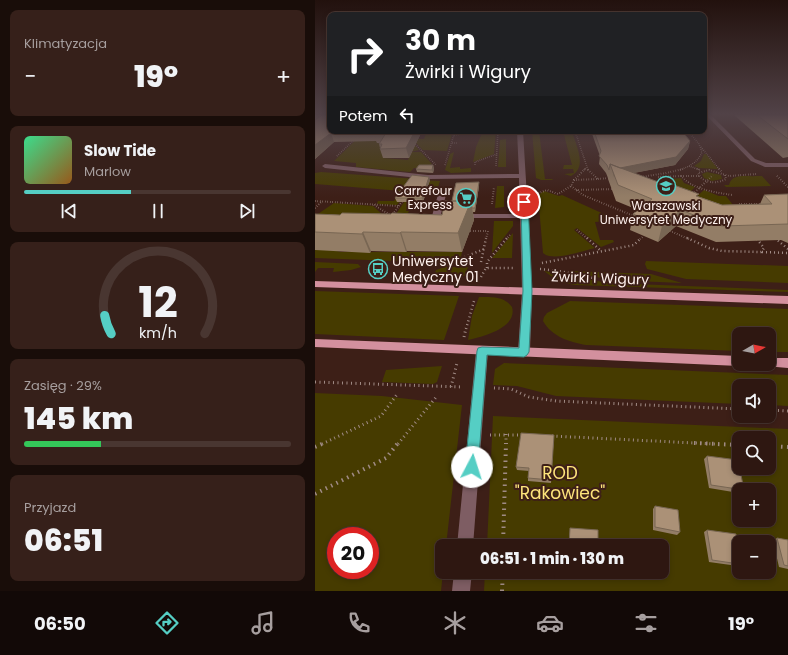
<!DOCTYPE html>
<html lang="pl">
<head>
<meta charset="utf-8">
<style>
	body { margin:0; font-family:Poppins,sans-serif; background:#36201a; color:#f1f3f6; height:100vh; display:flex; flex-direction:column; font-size:15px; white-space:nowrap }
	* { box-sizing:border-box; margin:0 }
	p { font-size:13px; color:#a79f9f }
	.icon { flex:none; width:22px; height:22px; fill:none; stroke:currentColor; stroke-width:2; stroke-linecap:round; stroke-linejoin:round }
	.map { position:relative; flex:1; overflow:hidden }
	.details { display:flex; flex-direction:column; gap:10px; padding:10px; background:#190d09; width:315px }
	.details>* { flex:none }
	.top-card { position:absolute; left:12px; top:12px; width:380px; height:122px; border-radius:8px; box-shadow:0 2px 6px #0003,0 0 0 1px #493631; background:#202124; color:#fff; overflow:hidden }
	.needle { width:26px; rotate:81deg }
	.controls { position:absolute; left:417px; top:327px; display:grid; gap:8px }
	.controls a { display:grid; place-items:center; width:44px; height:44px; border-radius:8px; background:#2e1711; box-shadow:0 2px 6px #0003,0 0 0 1px #493631; font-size:20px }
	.speed { position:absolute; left:12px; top:527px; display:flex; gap:8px; font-size:20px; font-weight:700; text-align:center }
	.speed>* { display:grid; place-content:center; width:52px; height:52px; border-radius:50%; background:#2e1711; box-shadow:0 2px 6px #0003,0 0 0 1px #493631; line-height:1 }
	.speed .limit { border:6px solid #d22; background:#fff; color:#111 }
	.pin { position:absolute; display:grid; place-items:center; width:34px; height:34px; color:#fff; margin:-17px; border:2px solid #fff; border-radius:50%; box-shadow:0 1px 4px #0007 }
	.me { position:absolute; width:44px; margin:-22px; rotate:5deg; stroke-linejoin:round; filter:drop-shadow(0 0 3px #0008) }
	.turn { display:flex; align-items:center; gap:14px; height:84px; padding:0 12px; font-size:18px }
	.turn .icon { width:52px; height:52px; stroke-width:2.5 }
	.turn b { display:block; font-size:28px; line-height:34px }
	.then { display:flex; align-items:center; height:38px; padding:0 12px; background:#0003; gap:8px; font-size:15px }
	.big { font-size:30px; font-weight:800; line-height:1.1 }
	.details .card { flex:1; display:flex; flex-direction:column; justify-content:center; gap:6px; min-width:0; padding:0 14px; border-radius:8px; background:#36201a }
	.details .dial { align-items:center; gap:0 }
	.dial svg { height:104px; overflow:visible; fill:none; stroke:#493631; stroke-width:7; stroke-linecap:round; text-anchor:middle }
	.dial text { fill:#f1f3f6; stroke:none }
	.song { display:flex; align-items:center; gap:12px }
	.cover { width:48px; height:48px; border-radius:6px; background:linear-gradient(135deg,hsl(150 70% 55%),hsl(30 70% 35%)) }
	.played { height:4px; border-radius:2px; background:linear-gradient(90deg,#55cec4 40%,#493631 40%) }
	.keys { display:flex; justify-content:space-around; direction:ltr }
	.heat { display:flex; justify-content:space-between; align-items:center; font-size:22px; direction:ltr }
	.charge { height:6px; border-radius:3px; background:linear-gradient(90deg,#34c759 29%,#493631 0) }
	.trip { position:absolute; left:120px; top:539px; width:234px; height:40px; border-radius:8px; background:#2e1711; box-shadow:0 2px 6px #0003,0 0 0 1px #493631; font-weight:800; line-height:40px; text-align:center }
	.menu { display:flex; height:64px; justify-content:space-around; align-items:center; background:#120907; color:#a79f9f }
	.menu .icon { width:28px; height:28px }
	.menu .active { color:#55cec4 }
	.menu b { font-size:18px; color:#f1f3f6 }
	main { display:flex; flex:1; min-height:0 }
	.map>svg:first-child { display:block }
	.green { fill:#463b00; fill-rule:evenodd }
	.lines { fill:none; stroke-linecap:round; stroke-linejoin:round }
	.path-far4 { stroke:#a08b85; stroke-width:1.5; stroke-dasharray:0.5 1.5; stroke-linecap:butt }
	.path-far3 { stroke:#a08b85; stroke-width:2; stroke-dasharray:0.5 2; stroke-linecap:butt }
	.path-far2 { stroke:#a08b85; stroke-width:2.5; stroke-dasharray:1 3; stroke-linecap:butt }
	.path-far1 { stroke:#a08b85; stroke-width:3; stroke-dasharray:1 3.5; stroke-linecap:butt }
	.path { stroke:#a08b85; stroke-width:4; stroke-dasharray:1.5 4.5; stroke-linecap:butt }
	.minor { fill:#7e5d63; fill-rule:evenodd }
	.major { fill:#d3909e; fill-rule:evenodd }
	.wall { fill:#937d66 }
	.shaded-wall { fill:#786653 }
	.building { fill:#ab9177; stroke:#786653 }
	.route { fill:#55cec4; stroke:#37867f }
	.labels { text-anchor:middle; stroke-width:4; stroke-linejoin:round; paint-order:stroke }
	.far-poi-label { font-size:12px; fill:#fff2ee; stroke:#3d1f17; text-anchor:end }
	.poi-label { font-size:14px; fill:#fff2ee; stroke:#3d1f17; text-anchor:start }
	.street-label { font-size:14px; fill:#fff2ee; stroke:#3d1f17 }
	.near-park-label { font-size:17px; fill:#fde47b; stroke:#3d1f17 }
</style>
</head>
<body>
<main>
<section class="details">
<div class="card"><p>Klimatyzacja</p>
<div class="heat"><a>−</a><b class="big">19°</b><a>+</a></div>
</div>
<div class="card">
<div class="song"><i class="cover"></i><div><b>Slow Tide</b><p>Marlow</p></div></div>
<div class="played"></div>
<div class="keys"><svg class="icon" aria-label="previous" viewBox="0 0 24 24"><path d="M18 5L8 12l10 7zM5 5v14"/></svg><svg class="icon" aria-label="pause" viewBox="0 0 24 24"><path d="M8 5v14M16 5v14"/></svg><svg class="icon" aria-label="next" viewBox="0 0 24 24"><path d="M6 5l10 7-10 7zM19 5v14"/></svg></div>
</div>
<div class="card dial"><svg viewBox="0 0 100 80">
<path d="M14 69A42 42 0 1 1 86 69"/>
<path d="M14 69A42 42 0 0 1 9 55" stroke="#55cec4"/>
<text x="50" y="56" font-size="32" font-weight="700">12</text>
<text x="50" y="72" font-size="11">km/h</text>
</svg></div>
<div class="card"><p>Zasięg · 29%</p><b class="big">145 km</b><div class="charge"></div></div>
<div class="card"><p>Przyjazd</p><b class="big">06:51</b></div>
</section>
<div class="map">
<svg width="473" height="591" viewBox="0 0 473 591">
	<rect width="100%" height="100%" fill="#3d1f17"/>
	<!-- green -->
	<path class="green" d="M50 131H72L93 137 104 150 68 158 93 160 96 152H106L117 164 108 168H99L95 172 41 167V163L19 161Z
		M112 131H138L132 151 108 150 97 139H109Z
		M168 131H181L179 154 158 162 161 147Z
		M217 131H224L230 179H238L237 180H226L221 178Z
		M248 131H257C261 146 273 167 256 176L249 174 259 173 258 169H248L249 165H257L249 135 241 134 249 133Z
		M191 139V167H183L185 140Z
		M139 152 135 168 145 167V169L156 168V172L136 173 130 170 135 154Z
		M389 154H391L403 169 384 168 379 166 386 161Z
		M6 172 102 179 82 205 63 204 62 203 63 201H79L87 191 0 184V173Z
		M392 172 406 175 407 179 397 181 389 178 387 174Z
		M441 176H447L456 186 411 187 409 185H414C417 173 431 177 441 176Z
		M366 178 369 183 380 187 374 193 349 185 346 180Z
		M104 180 125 181 123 187 100 188 91 211H94L92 215 81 214Z
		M182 186H189V207L180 208Z
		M389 190 404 196H411L422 210H417L384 198 382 196Z
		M229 191 244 196 247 195 291 215 294 221 280 222 285 240H298L299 242 286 247 262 228 259 230 280 248C267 251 238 262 228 253L223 195Z
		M19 203 58 206 68 215 0 216Z
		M179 221H198V226L177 253Z
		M198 233 197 258H177Z
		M0 246 26 252H147L146 257 132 263 0 258Z
		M331 261 473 266V283L371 279 332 269 330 264Z
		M0 262 43 264 46 267 36 270 18 272 19 268H3L0 272Z
		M130 267H153L150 276 119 275 121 270Z
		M229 271 293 283 473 290V292L260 285 244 282Z
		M255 271 336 274 367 283 295 280Z
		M0 291 144 296 129 340 0 334Z
		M164 297C177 297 189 296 197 307 203 328 167 337 153 340L157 316Z
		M255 301 473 309V352H454V334H424V351L271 345C255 342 237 337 228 321L229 317 232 313Z
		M189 363 473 375V406L454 405V386H424V404L241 396 202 386 178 385 180 369Z
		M127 366 122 382 118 384 67 382 71 370Z
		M0 393 67 396 147 405 131 546H127L128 572 126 591H0ZM21 536H55V570H21Z
		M178 416 473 429V591H169L170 572H347V546H172ZM424 438H454V468H424ZM424 490H454V520H424ZM424 542H454V572H424Z"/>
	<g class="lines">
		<!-- path-far4 -->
		<path class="path-far4" d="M260 131 273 170
			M139 135 147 134
			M99 143 121 165
			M137 143H143
			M386 147 405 170
			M22 156 40 139
			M130 165 140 131
			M160 165V162L182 154
			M181 166 183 131
			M374 166 385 170
			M269 170 271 168
			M365 170C375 166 383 162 387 152L384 144 373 131"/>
		<!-- path-far3 -->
		<path class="path-far3" d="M382 169 386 170
			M404 169 407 172
			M410 175 411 179C402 184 388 184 383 173L394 170 414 176 441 174
			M384 176H366C379 190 399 192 417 195
			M462 176 473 187
			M326 177 351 173 368 169
			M343 177 366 176
			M283 179 295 178
			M259 180 270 169
			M256 186 268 195 321 217
			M261 190 299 189
			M221 194 232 190 243 194 256 186 259 180 283 179 272 169
			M378 194 398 175
			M0 201 84 206
			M177 204 179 187
			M424 204H448
			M59 205 75 215
			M0 208 6 202
			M78 214 88 200
			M262 230 273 239
			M153 231H173
			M355 231 374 239
			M460 238 462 239
			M171 239 173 231
			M191 239 196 234
			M325 239 329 236"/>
		<!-- path-far2 -->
		<path class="path-far2" d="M272 238 286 251
			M372 238 394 248 407 251 446 252 449 248 442 239
			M460 238 473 249
			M447 252 473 253
			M166 262 171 238
			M227 263 319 245 326 238
			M131 265 169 249
			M172 268V262L192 238
			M225 269 244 271 283 279
			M166 277 171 268H198
			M151 329 159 301"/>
		<!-- path-far1 -->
		<path class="path-far1" d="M149 337 151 328
			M0 382 148 387
			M136 387 142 363
			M179 388 196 389 214 397 241 401 424 409
			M454 410 473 411
			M175 435H208
			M237 436 400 444
			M7 444 66 416 83 393
			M83 444 122 396
			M191 444V434"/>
		<!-- path -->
		<path class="path" d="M379 443 424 445
			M454 446 473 447
			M0 447 9 443
			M0 494 71 458 83 443
			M188 546 191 443
			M187 591 188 572"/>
		<!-- minor -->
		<path class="minor" d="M391 115H396L440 159 451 163H473V167H450L436 161Z
			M202 131H208L213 214 214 216 213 218 217 291 215 352 213 355 209 357 205 355 203 352 207 291 205 218H121L117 216 124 191 128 189 132 191 126 214H205L204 178 113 179 10 168 7 166 10 164 113 175 204 174Z
			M167 346 171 348 173 351 158 546H142L161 351 163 348Z
			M139 572H157L155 591H137Z"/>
		<!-- major -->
		<path class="major" d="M0 281 473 296V304L0 287Z
			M0 339 424 356V364H428L424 366 0 347Z
			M454 358H473V368L450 366 449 364H454Z"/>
	</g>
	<!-- wall -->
	<path class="wall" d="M0 115H15L107 131 94 158H68L65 149V148L64 144 65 143H62L61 141 19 142 0 159Z
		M419 115H473V157L468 158Z
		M276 131H367L375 141 373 149 360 165 318 173 407 205 445 204 449 195 473 194V243L466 240 401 242 361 226 343 242 315 230 318 214 323 210 301 201 293 179V178L291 173 284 164 285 156Z
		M118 165 119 169 118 173 102 172 101 169Z
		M115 180 108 202H82L80 198Z
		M164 182V186L160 212H158L159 220 147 252 92 251 91 252 56 251 55 253 0 250V214L25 215H127L137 201Z
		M239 435 236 483 213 481V478L214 471 202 470 201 467Z
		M392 456 429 490H424V493L394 488 389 459Z
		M340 506 365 532 362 535 338 530V509Z
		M392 530 424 551V565L423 566 394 562 389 532Z
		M462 538 473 540V569L464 567 458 541Z"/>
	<!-- shaded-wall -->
	<path class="shaded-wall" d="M100 131H107L94 158 91 148Z
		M16 133 19 142 0 159V145Z
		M375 141 373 149 360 165 299 177 297 169Z
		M118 165 119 169 118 173 117 170Z
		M114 177 115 180 108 202 107 198Z
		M164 182V186L160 212V208Z
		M156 201 159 220 147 252 143 233Z
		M366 210 361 226 343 242 347 226Z
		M48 232 56 251 55 253 47 234Z
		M86 232 92 251 91 252 85 233Z"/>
	<!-- building -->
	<path class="building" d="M7 115H15V131H100L91 148 65 149 67 144H64L71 133 59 134 61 131 16 133 0 145V120Z
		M442 115H473V139Z
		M279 131H367L375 141 361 157 305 168 295 164 294 170 292 165 284 156 286 151Z
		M295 164 354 186 356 184 384 194 381 196 407 205 457 204 449 195 473 194V224L407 226 366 210 347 226 318 214 337 199 303 185Z
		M104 165H118L117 170 101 169Z
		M97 175 114 177 107 198H80Z
		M164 182 160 208H157L156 201H137L141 183Z
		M130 201H156L143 233 86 232 85 233 48 232 47 234 0 232V214L25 215 27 213 76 214 77 213 127 215Z
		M206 433 239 435 236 480 213 478 214 468 201 467Z
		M392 456 423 460 429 490 396 485Z
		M340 506 363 510 365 532 340 527Z
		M255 528 283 530V546H254Z
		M392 530 421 534 424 551V564L397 560Z
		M462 538 473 540V566L469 565Z"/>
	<!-- sky -->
	<linearGradient id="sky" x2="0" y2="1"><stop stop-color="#22110d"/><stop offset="0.58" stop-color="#514247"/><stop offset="1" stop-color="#514247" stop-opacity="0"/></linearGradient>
	<rect width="473" height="197" fill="url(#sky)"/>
	<!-- route -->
	<path class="route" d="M209 199 213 202 217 291 214 352 212 355 209 357 172 355 163 467 161 472 157 474 152 472 150 467 162 351 163 348 167 347 204 348 208 291 206 202Z"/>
	<!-- icons -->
	<defs>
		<g id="university-ring" transform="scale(1)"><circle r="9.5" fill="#3d1f17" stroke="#55cec4" stroke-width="1.5"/><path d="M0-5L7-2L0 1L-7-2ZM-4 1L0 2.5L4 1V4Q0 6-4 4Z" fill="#55cec4"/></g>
		<g id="supermarket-ring" transform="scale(1)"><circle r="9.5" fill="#3d1f17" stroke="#55cec4" stroke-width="1.5"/><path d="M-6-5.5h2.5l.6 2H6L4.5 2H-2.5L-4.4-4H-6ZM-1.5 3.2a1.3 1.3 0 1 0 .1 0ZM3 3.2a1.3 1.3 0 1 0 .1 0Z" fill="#55cec4"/></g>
		<g id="bus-ring" transform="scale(1)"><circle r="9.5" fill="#3d1f17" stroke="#55cec4" stroke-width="1.5"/><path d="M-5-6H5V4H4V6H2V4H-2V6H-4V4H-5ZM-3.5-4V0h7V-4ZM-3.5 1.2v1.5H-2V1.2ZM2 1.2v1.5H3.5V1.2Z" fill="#55cec4"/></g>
	</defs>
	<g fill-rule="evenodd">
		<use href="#university-ring" x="351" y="186"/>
		<use href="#supermarket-ring" x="151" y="198"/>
		<use href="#bus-ring" x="63" y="269"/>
	</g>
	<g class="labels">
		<!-- far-poi labels -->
		<g class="far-poi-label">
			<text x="137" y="195">Carrefour<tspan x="137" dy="14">Express</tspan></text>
			<text x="351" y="210" text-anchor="middle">Warszawski<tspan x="351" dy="14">Uniwersytet Medyczny</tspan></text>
		</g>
		<!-- poi labels -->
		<g class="poi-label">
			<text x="77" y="266">Uniwersytet<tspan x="77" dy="16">Medyczny 01</tspan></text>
		</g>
		<!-- street labels -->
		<g class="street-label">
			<text transform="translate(285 278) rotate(2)" y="5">Żwirki i Wigury</text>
		</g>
		<!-- near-park labels -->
		<g class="near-park-label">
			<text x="245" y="479">ROD<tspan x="245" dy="20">"Rakowiec"</tspan></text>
		</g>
	</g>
</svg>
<div class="controls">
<a><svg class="needle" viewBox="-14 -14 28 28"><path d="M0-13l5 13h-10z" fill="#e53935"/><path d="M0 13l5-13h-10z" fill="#a79f9f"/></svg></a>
<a><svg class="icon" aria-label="sound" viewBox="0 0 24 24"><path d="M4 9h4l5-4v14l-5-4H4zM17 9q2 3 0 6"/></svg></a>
<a><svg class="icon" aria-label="search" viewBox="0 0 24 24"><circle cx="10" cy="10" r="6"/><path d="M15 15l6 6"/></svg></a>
<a>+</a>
<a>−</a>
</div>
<div class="speed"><div class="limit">20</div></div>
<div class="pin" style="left:209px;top:202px;background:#d93025"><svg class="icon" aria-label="arrive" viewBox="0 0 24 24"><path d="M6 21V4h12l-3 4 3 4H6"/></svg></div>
<svg class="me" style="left:157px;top:467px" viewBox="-20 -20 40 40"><circle r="19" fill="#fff"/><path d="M0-13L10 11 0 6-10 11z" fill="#55cec4"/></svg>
<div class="trip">06:51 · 1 min · 130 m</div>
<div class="top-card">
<div class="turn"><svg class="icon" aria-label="right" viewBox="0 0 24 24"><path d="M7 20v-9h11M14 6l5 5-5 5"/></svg><div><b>30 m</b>Żwirki i Wigury</div></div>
<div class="then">Potem<svg class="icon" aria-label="left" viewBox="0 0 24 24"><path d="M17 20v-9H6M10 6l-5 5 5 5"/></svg></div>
</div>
</div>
</main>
<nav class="menu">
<b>06:50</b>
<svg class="icon active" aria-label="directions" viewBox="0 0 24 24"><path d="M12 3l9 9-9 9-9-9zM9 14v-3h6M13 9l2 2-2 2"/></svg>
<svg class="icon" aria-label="music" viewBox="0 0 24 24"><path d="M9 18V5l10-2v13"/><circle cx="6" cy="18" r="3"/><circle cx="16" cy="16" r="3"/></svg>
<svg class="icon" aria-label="phone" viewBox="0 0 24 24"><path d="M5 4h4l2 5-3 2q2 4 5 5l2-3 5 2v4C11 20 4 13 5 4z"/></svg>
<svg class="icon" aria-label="climate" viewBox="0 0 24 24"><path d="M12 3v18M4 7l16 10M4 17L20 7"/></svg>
<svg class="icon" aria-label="car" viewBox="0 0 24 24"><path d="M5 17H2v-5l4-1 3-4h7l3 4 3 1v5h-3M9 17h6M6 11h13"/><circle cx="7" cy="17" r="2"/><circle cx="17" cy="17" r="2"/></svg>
<svg class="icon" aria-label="filters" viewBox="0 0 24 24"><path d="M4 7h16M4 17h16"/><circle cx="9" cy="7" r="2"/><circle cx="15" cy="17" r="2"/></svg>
<b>19°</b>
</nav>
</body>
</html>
